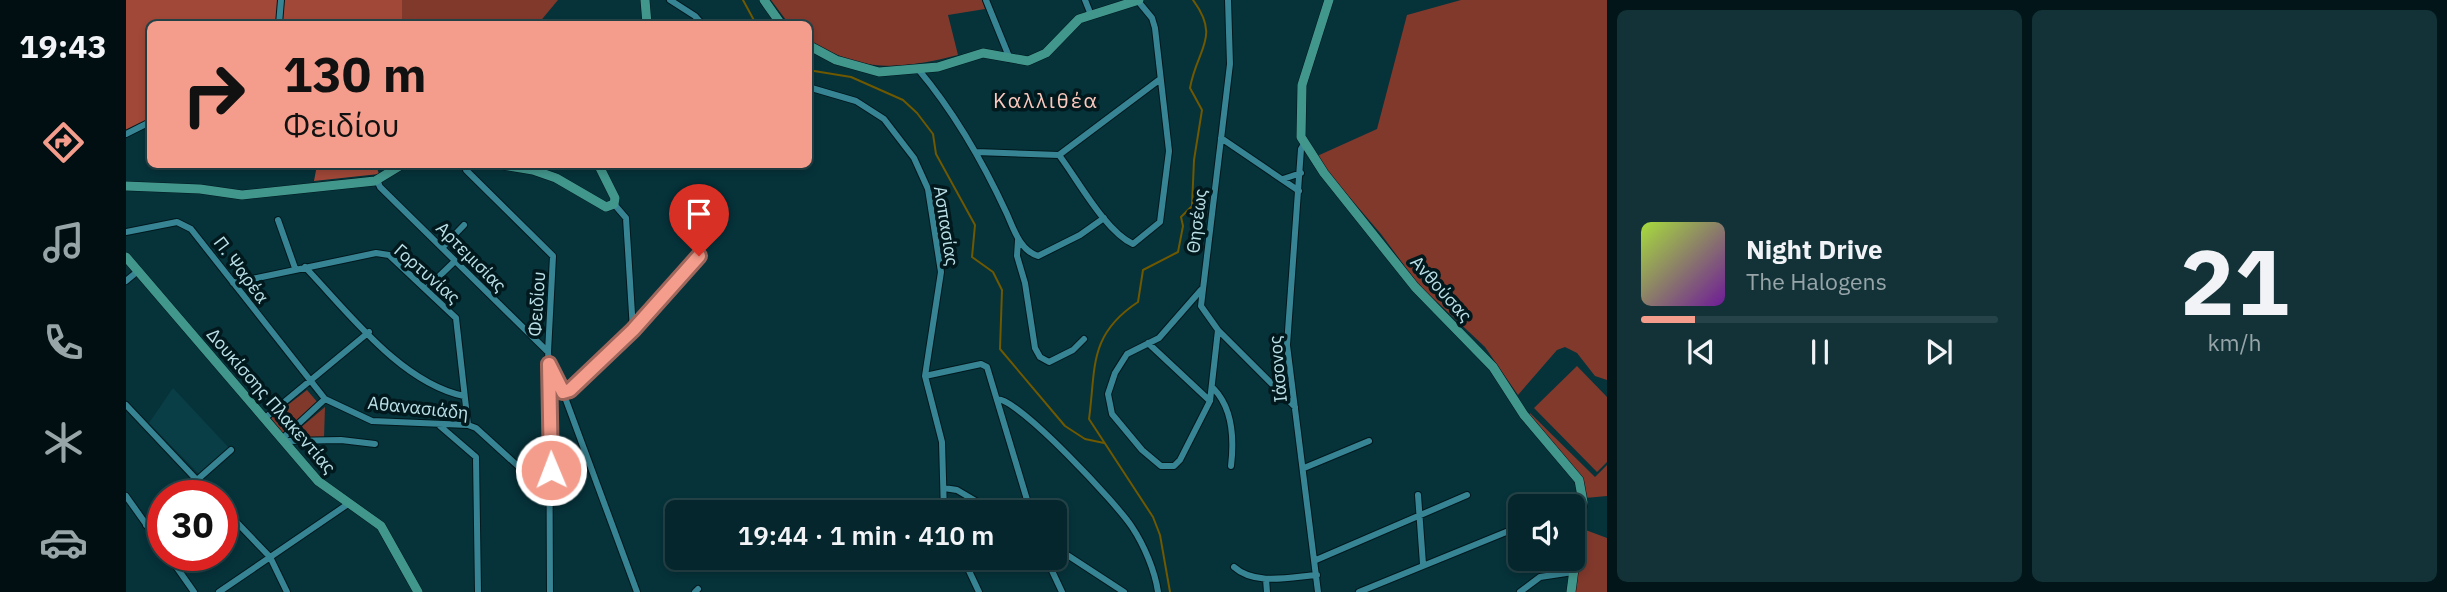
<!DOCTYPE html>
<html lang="en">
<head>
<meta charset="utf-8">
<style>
	body { margin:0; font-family:"IBM Plex Sans",sans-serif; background:#123238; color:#f1f3f6; height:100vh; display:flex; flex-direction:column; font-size:26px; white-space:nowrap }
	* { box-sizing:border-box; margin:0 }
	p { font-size:23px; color:#97a5a9 }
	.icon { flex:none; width:38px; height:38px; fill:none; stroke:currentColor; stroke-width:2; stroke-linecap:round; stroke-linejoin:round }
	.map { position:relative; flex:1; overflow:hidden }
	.sheet { display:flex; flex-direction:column; gap:10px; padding:10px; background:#021518; width:840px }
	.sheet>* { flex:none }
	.guide { position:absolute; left:21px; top:21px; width:665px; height:147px; border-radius:10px; box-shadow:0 4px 10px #0003,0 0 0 2px #254348; background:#f49d8c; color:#111; overflow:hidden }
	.controls { position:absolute; left:1382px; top:494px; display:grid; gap:14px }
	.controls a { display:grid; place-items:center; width:77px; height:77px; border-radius:10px; background:#04262c; box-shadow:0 4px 10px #0003,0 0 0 2px #254348; font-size:35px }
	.speed { position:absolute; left:21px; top:480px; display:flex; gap:14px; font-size:35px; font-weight:700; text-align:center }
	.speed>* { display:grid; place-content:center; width:91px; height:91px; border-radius:50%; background:#04262c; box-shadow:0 4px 10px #0003,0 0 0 2px #254348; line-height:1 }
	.speed .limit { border:10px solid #d22; background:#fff; color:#111 }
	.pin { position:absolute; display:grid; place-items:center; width:60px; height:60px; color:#fff; margin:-72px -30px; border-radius:50% 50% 50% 0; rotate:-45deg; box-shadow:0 0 7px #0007 }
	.pin .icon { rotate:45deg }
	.me { position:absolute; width:77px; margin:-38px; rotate:359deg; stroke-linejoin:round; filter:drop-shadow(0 0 5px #0008) }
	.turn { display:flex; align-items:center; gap:24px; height:147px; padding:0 21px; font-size:32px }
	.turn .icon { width:91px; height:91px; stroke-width:2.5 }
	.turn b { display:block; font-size:49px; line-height:60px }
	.sheet .widget { flex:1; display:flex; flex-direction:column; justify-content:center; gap:10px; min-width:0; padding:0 24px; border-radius:10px; background:#123238 }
	.sheet .dial { align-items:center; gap:0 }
	.dial b { font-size:91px; line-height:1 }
	.song { display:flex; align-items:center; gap:21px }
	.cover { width:84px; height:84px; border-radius:10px; background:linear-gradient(135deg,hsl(80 70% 55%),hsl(280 70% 35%)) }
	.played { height:7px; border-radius:4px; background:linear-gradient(90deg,#f49d8c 15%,#254348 15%) }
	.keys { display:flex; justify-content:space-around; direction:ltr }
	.sheet .tiles { flex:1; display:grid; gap:10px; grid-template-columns:repeat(2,1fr) }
	.trip { position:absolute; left:539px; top:500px; width:402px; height:70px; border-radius:10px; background:#04262c; box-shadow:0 4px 10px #0003,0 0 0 2px #254348; font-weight:600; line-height:70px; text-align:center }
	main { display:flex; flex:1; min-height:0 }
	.menu { display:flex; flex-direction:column; width:126px; justify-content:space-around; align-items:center; background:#020f12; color:#97a5a9 }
	.menu .icon { width:49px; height:49px }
	.menu .active { color:#f49d8c }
	.menu b { font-size:32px; color:#f1f3f6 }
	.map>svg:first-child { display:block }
	.built { fill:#0a3e47 }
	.green { fill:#81392c }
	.forest { fill:#a14838 }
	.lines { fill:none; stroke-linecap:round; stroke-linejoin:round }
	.stream { stroke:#6e5800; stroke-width:2 }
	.street-casing { stroke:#01181d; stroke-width:8 }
	.secondary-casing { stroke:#01181d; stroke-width:10 }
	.street { stroke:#378594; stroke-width:6 }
	.secondary { stroke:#42978d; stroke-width:9 }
	.route-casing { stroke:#9f665b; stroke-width:18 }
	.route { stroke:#f49d8c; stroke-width:12 }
	.labels { text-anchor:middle; stroke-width:7; stroke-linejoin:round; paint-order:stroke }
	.street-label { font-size:18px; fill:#bbe0e7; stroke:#01181d }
	.quarter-label { font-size:21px; letter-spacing:2px; fill:#fbc9be; stroke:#01181d }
</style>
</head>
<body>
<main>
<nav class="menu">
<b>19:43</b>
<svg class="icon active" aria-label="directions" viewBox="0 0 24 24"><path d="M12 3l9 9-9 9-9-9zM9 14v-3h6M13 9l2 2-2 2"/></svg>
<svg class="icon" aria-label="music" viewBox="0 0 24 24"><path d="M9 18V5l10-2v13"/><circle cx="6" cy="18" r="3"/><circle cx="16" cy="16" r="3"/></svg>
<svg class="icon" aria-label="phone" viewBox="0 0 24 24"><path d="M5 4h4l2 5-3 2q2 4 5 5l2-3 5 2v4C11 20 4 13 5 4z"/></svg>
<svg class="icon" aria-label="climate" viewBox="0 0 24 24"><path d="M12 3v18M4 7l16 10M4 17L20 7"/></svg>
<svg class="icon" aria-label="car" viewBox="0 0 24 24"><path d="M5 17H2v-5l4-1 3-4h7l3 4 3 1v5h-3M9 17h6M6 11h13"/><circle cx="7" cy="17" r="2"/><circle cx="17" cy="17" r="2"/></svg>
</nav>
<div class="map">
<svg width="1481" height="592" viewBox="0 0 1481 592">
	<rect width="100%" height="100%" fill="#06323a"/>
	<!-- built -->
	<path class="built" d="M47 388 104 449 73 474 23 423Z"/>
	<!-- green -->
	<path class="green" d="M276 0H432L412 24H276Z
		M645 0H856L859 9 822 15 832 55C773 70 736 73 683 40L682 24H663Z
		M1335 0H1481V380L1469 376 1451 353 1439 347 1431 350 1392 395 1359 347 1292 284 1255 234 1189 157 1251 129 1281 15Z
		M1451 366 1481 397V462L1471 472 1408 408Z
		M181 390 193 404 157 433 145 418Z
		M199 407 198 438 166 437 167 434Z
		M1404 413 1469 477 1481 465V496L1459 498 1451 473 1403 417Z
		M1457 529 1481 538V592H1447Z"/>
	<!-- forest -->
	<path class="forest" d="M0 0H276V24H24V120L0 130Z
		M191 165H250L253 174 188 181Z"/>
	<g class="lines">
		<!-- stream -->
		<path class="stream" d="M617 0 630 24
			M682 70 725 77 777 100 791 113 807 134 810 154 849 225 846 257 867 272 876 290 874 349 939 426 959 439 978 443
			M1044 592 1034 535 1027 517 963 419C970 368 962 335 1012 302L1017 270 1052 252 1057 226 1055 217 1066 206 1068 160 1076 110 1064 88C1071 48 1095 38 1067 0"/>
		<!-- street casing -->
		<g class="street-casing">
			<path id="street" d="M544 0 569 16 576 24
				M860 0 884 59
				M959 0 965 15
				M1102 0 1104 64 1075 306 1092 330 1169 407
				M153 24 155 0
				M792 69C829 113 857 162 881 214 888 230 894 250 912 256L954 235 978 218
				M682 87 730 101 758 119 788 158 802 189 815 272 799 376 816 442 818 513
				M0 134 24 122
				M1095 138 1173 191
				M1178 144 1175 149 1161 345 1192 592
				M850 152 933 155 1033 80
				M933 155C952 180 979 231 1007 244L1034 222 1043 151 1029 28 1026 18 1012 1
				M341 164 340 170 427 256 422 352 423 364 437 392 511 592
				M1157 179 1175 173
				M251 180 254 187 422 352
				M488 204 500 218 507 330
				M152 220 169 268
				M0 232 51 222 65 229 199 399 246 421 342 425 350 428 425 496
				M892 240 891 256 899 283 909 348 914 357 923 362 947 350 958 339
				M316 248 338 225
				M179 267C222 312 275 383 338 396
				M0 281 12 271
				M107 283 250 253 263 255 330 318 342 425
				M300 289 329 261
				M1075 290 1033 338 1001 354 989 373 982 394 986 414 1016 450 1035 466H1048L1054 460 1084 401 1092 330
				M1022 343 1084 401
				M423 366 424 592
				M799 376 855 364 861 367 905 513
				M1088 389C1107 409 1108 441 1105 466
				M437 392 457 381 570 261 574 251 573 196
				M871 399C892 398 992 505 1006 527 1018 545 1029 571 1032 592
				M0 405 85 495
				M139 418 243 332
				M314 426 350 457 352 592
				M157 438 199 399
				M160 441 215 440 249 444
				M1178 468 1243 441
				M818 488 831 490 870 513
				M54 495 105 450
				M1292 495 1297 564
				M0 496 37 548
				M96 507 144 557 161 592
				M20 525 37 510
				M929 547 998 592
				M42 555 68 592
				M837 558 853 592
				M920 558 936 592
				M1190 560 1341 495
				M1108 567C1129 586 1165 577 1191 575
				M1140 579 1141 592
				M93 592 222 504
				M569 592 572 589
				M1233 592 1395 526
				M1394 592 1414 577 1447 572"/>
		</g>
		<!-- secondary casing -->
		<g class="secondary-casing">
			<path id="secondary" d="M519 0 521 24
				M638 0 655 24
				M1203 0 1176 85 1175 137 1198 173 1289 287 1367 367 1398 415 1453 480 1457 502 1445 592
				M682 45 710 60 753 72 812 67 857 53 902 61 920 53 953 19 1013 0
				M370 164 407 170 430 178 480 207 488 204 489 198 472 164
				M0 186 74 189 116 195 249 181 277 164
				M0 257 192 481 255 526 292 592"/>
		</g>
		<!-- street -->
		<use href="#street" class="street"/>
		<!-- secondary -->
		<use href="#secondary" class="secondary"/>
	</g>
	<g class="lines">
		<!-- route casing -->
		<g class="route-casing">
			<path id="route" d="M425 470 423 364 437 392 444 390 507 330 573 256"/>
		</g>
		<!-- route -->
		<use href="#route" class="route"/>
	</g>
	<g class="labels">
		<!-- street labels -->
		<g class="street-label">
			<text transform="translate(1071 221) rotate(-83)" y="6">Θησέως</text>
			<text transform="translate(820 226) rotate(81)" y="6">Ασπασίας</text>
			<text transform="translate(345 257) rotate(45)" y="6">Αρτεμισίας</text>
			<text transform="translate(115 270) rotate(53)" y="6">Π. Ψαρέα</text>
			<text transform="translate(301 274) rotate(41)" y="6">Γορτυνίας</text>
			<text transform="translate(1315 289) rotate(48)" y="6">Ανθούσας</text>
			<text transform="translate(411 304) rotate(-86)" y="6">Φειδίου</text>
			<text transform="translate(1152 369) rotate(-95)" y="6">Ιάσονος</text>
			<text transform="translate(145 401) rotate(49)" y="6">Δουκίσσης Πλακεντίας</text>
			<text transform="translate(292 408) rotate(6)" y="6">Αθανασιάδη</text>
		</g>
		<!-- quarter labels -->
		<g class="quarter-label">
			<text x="920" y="108">Καλλιθέα</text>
		</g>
	</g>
</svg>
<div class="controls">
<a><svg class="icon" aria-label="sound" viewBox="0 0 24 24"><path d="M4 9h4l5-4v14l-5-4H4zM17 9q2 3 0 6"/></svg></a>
</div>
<div class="speed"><div class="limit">30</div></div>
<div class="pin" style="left:573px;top:256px;background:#d93025"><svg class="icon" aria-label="arrive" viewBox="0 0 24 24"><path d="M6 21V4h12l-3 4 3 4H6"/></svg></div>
<svg class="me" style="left:425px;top:470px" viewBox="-20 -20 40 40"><circle r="17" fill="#f49d8c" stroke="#fff" stroke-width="3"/><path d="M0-11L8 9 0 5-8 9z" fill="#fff"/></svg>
<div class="trip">19:44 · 1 min · 410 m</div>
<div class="guide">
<div class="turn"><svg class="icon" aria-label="right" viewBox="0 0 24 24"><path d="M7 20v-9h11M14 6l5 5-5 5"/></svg><div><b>130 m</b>Φειδίου</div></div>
</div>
</div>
<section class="sheet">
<div class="tiles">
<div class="widget">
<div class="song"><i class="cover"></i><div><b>Night Drive</b><p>The Halogens</p></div></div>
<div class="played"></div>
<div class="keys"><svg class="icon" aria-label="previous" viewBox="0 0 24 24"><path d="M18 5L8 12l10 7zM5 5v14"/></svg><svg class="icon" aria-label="pause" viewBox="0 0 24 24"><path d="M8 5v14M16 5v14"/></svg><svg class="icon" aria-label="next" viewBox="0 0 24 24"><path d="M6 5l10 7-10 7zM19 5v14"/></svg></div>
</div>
<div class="widget dial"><b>21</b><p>km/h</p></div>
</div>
</section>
</main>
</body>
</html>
